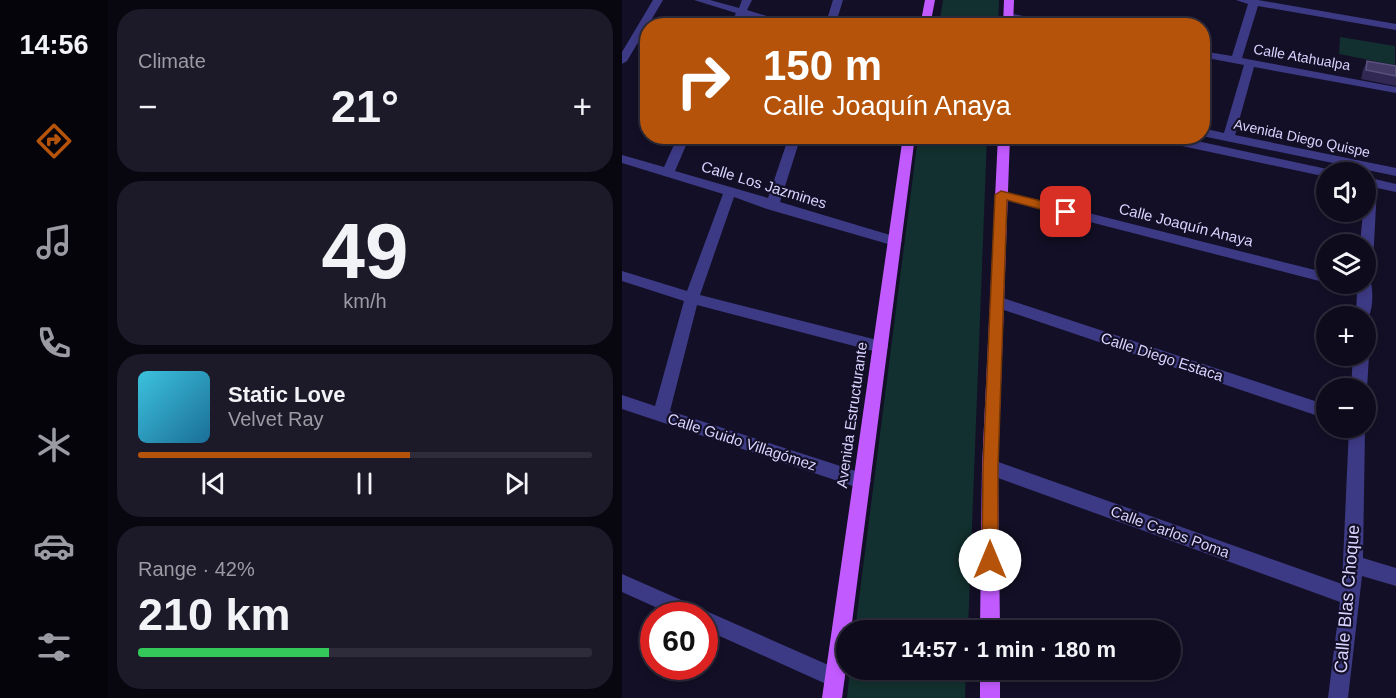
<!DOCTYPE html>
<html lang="en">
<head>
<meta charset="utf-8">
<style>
	body { margin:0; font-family:Arial,sans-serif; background:#1c1929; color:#f1f3f6; height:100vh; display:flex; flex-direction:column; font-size:22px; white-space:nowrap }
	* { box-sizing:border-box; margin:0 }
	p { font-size:20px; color:#9b9ba3 }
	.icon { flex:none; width:33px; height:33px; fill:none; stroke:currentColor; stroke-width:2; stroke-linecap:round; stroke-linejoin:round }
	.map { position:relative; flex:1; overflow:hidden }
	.drawer { display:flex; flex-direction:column; gap:9px; padding:9px; background:#08060f; width:514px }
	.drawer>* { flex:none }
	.hud { position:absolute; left:18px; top:18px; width:570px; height:126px; border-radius:24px; box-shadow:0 3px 9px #0003,0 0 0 2px #2e2b3b; background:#b45309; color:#fff; overflow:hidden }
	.controls { position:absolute; left:694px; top:162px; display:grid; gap:12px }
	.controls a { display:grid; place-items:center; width:60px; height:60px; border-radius:50%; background:#0e0b1c; box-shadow:0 3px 9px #0003,0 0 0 2px #2e2b3b; font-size:30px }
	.speed { position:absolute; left:18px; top:602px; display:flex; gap:12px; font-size:30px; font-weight:700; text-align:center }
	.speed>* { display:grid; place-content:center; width:78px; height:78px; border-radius:50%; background:#0e0b1c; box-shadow:0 3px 9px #0003,0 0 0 2px #2e2b3b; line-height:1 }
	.speed .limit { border:9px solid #d22; background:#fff; color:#111 }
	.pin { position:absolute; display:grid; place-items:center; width:51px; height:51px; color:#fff; margin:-26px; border-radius:12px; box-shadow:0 3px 9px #0006 }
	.me { position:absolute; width:66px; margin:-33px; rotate:0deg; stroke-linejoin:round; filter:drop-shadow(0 0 4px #0008) }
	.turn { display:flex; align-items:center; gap:21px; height:126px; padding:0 24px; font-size:27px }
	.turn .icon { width:78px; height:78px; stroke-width:2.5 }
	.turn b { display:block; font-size:42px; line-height:51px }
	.big { font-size:45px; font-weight:800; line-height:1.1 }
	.drawer .widget { flex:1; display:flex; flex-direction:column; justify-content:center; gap:9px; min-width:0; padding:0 21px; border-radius:24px; background:#1c1929 }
	.drawer .dial { align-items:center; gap:0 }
	.dial b { font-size:78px; line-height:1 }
	.song { display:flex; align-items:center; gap:18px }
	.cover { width:72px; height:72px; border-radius:9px; background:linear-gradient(135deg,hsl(190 70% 55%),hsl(200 70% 35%)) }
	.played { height:6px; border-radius:3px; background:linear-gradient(90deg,#b45309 60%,#2e2b3b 60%) }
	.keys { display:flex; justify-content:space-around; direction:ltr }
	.heat { display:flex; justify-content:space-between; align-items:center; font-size:33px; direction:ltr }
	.charge { height:9px; border-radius:4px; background:linear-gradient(90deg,#34c759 42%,#2e2b3b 0) }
	.trip { position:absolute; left:214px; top:620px; width:345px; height:60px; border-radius:30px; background:#0e0b1c; box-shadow:0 3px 9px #0003,0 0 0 2px #2e2b3b; font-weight:800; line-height:60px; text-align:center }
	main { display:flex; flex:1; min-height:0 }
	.menu { display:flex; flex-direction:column; width:108px; justify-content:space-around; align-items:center; background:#06040b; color:#9b9ba3 }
	.menu .icon { width:42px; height:42px }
	.menu .current { color:#b45309 }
	.menu b { font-size:27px; color:#f1f3f6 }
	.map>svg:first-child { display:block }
	.green { fill:#12302f }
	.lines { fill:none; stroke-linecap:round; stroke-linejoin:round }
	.minor { fill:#3d3a85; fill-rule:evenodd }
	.major { fill:#c25bff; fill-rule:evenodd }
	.wall { fill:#312854 }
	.building { fill:#433a66; stroke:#5a527e; stroke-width:1.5 }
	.route { fill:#b45309; stroke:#753606; stroke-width:1.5 }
	.labels { text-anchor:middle; stroke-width:4.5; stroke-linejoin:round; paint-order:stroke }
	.far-street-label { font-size:14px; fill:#d9d4ff; stroke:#130f26 }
	.street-label { font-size:15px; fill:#d9d4ff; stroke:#130f26 }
	.near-street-label { font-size:18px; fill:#d9d4ff; stroke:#130f26 }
</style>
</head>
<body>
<main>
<nav class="menu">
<b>14:56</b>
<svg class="icon current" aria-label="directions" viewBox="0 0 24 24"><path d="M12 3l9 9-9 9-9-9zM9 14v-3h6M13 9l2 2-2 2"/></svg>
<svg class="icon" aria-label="music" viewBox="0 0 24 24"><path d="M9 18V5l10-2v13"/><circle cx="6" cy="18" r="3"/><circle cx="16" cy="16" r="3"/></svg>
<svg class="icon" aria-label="phone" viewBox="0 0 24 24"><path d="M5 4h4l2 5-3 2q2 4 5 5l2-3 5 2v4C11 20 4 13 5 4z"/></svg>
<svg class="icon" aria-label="climate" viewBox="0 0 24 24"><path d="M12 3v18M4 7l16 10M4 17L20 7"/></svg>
<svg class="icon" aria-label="car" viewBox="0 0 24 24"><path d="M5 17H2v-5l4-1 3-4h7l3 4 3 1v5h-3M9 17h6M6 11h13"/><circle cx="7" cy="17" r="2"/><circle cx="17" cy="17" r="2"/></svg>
<svg class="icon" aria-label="filters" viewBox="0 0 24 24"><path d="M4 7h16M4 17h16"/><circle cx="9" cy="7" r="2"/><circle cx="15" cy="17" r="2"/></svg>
</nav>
<section class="drawer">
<div class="widget"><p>Climate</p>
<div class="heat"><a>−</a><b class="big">21°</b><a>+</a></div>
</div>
<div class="widget dial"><b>49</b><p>km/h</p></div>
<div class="widget">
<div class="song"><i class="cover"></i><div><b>Static Love</b><p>Velvet Ray</p></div></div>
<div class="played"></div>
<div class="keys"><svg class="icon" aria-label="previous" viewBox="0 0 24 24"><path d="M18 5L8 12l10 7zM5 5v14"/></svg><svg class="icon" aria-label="pause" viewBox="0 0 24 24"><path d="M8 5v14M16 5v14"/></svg><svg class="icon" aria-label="next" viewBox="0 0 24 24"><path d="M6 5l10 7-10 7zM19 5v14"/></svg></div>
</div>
<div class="widget"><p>Range · 42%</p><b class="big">210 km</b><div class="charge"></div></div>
</section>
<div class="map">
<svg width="774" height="698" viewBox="0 0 774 698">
	<rect width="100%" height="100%" fill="#130f26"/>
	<!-- green -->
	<path class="green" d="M321 0H377L376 25H317Z
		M718 37 773 46V65L717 54Z
		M296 137H365L346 630H233Z
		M228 669H344L343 698H225Z"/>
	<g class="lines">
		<!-- minor -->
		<path class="minor" d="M31 0H41L5 61 0 64V52Z
			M72 0H88L117 8 120 0H130L125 10 177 26H159L123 16 118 26H108L114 13Z
			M211 0H221L213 26H203Z
			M614 0H636L774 24V30L636 6 620 58 774 87V93L632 67 613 135 774 168V176L580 136V128L602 133 622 65 580 57V51L610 56 626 4Z
			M387 13 435 23 440 26H418L384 18 382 16Z
			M56 136H68L53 171 146 198 167 136H179L158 202 278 238 280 241 273 246 145 209 112 197 78 295 259 341 264 343 266 347 264 351 259 353 75 305 48 411 240 473 246 475 249 481 246 487 240 489 0 409V395L33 406 62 301 0 281V271L65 291 101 194 0 163V155L42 167Z
			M526 136H552L705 169 711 172H705V177L532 140Z
			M744 177 774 184V192L755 188 751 262 744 267V244H738L741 212H744Z
			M379 191 705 273V283L375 198 373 195 375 192Z
			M744 279 748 280C752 290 751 314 744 321V316H734L735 292 721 288 719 284H744Z
			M375 296 705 405V419L370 306 368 302 370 298Z
			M744 351 747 356 745 388H729L731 356H744Z
			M727 428H743L741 558 774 568V586L740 576 726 698H706L718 602 368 475 362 472 360 467 362 462 368 459 720 584Z
			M0 574 220 671 223 678 220 685 213 688 82 629V615H51L0 592Z"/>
		<!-- major -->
		<path class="major" d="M303 0H313L308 26H298Z
			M382 0H392L391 26H381Z
			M281 136H293L229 630H225V661L220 698H200Z
			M376 136H388L376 467 378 630H358L360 467Z
			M358 669H378V698H358Z"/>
	</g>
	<!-- wall -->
	<path class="wall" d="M745 61 774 66V86L739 79 741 70Z"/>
	<!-- building -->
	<path class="building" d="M745 61 774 66V76L744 70Z"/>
	<!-- route -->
	<path class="route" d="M379 191 444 207 450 212 444 216 385 200 376 467V560L374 566 368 568 362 566 360 560 361 467 373 195Z"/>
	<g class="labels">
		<!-- far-street labels -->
		<g class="far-street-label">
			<text transform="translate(680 57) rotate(10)" y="5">Calle Atahualpa</text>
			<text transform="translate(680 138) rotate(12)" y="5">Avenida Diego Quispe</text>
		</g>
		<!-- street labels -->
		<g class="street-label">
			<text transform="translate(142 185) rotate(17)" y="5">Calle Los Jazmines</text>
			<text transform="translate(564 225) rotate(14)" y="5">Calle Joaquín Anaya</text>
			<text transform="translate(540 357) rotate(18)" y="5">Calle Diego Estaca</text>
			<text transform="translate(230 415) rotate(-82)" y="5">Avenida Estructurante</text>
			<text transform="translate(120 442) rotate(18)" y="5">Calle Guido Villagómez</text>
			<text transform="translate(548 532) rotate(20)" y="5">Calle Carlos Poma</text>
		</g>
		<!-- near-street labels -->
		<g class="near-street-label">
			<text transform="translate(725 599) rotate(-85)" y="6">Calle Blas Choque</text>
		</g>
	</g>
</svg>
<div class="controls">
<a><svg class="icon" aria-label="sound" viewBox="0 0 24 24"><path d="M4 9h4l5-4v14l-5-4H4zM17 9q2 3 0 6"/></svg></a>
<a><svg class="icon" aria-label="layers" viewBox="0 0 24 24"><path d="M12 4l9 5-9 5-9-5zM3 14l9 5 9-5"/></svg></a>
<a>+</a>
<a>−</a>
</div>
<div class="speed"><div class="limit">60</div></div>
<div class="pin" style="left:444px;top:212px;background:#d93025"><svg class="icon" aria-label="arrive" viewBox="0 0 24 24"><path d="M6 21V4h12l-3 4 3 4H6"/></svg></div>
<svg class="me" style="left:368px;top:560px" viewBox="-20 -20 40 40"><circle r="19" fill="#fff"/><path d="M0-13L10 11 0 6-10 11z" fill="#b45309"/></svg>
<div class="trip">14:57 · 1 min · 180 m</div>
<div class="hud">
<div class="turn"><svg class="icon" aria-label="right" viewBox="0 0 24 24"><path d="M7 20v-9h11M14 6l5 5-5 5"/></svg><div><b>150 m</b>Calle Joaquín Anaya</div></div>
</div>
</div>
</main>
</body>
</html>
